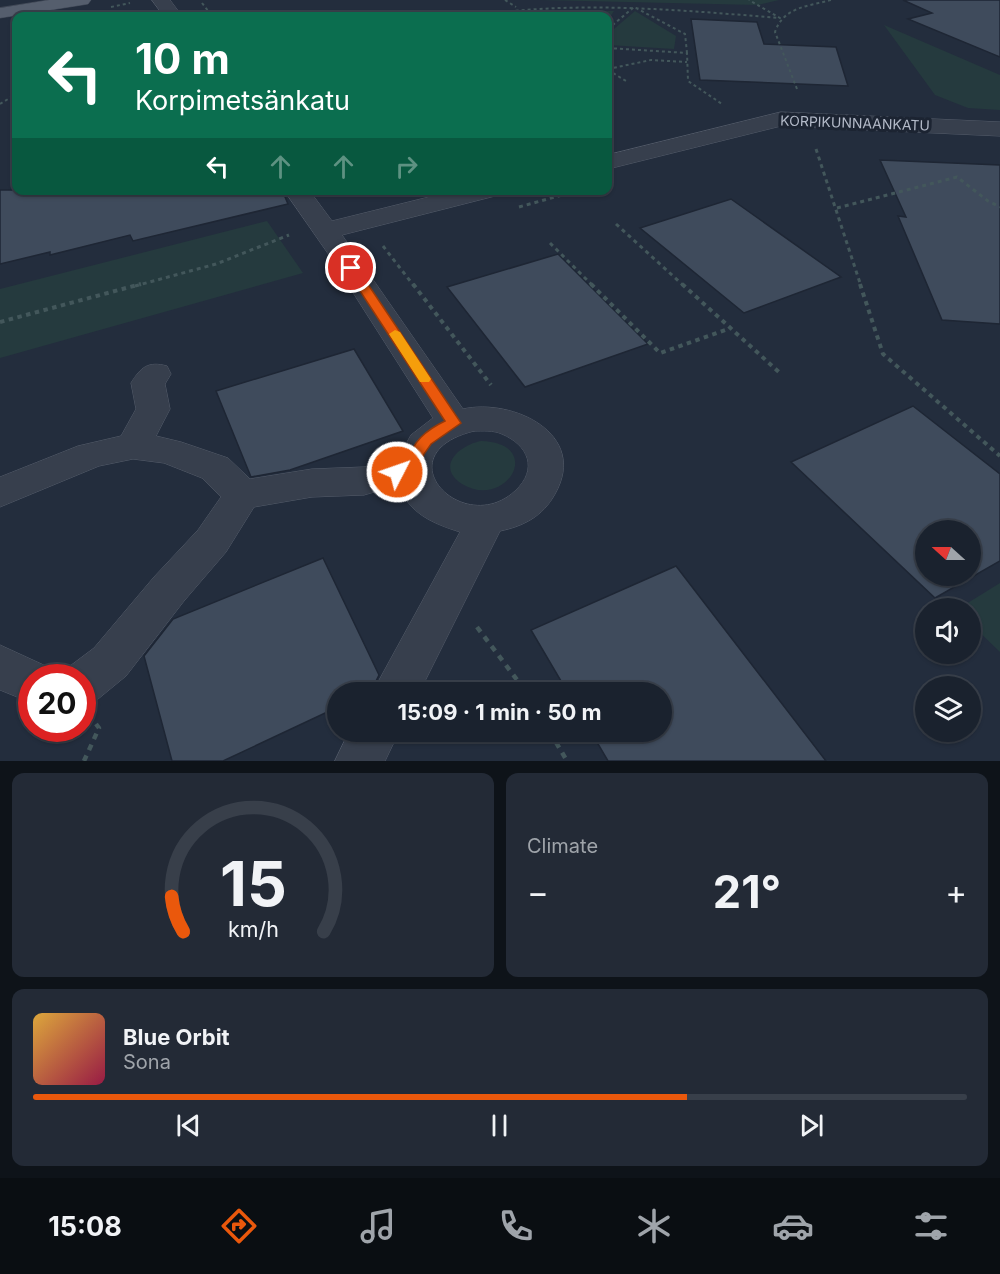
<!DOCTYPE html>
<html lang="en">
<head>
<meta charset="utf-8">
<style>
	body { margin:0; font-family:Inter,sans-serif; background:#232a36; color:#f1f3f6; height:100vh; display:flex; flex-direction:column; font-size:22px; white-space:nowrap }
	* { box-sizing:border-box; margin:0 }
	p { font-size:20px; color:#9fa4aa }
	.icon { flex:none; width:33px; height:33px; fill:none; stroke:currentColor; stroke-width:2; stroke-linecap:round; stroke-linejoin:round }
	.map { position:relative; height:761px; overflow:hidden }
	.side { display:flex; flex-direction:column; gap:12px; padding:12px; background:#0e1319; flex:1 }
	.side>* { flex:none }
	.guide { position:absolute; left:12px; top:12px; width:600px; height:183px; border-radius:12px; box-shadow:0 2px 4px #0004,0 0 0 2px #383f4a; background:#0b6e4f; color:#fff; overflow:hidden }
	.needle { width:39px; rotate:291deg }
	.tools { position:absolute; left:915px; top:520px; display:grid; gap:12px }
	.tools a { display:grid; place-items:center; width:66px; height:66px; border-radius:50%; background:#1a222e; box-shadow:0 2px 4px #0004,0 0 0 2px #383f4a; font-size:30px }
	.speed { position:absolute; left:18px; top:664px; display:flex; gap:12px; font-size:30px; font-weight:700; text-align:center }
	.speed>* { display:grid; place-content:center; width:78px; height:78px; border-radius:50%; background:#1a222e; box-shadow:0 2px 4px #0004,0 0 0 2px #383f4a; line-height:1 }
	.speed .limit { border:9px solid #d22; background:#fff; color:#111 }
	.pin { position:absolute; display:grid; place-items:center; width:51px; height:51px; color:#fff; margin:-26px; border:3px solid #fff; border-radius:50%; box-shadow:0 2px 6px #0007 }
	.me { position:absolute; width:66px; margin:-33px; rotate:49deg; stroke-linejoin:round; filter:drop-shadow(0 0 4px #0008) }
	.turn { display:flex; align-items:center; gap:21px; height:126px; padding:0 24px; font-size:27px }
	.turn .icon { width:78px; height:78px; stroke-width:2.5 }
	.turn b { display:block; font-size:42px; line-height:51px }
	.lanes { display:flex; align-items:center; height:57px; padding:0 24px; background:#0003; justify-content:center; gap:30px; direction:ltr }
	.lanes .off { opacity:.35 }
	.big { font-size:45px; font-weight:700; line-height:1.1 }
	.side .card { flex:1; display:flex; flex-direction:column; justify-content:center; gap:9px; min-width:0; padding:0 21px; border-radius:12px; background:#232a36 }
	.side .dial { align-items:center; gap:0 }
	.dial svg { height:156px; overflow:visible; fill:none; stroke:#383f4a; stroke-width:7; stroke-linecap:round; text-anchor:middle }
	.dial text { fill:#f1f3f6; stroke:none }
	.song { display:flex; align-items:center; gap:18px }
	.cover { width:72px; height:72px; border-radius:9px; background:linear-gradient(135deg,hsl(40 70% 55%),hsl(340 70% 35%)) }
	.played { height:6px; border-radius:3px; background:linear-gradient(90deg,#ea580c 70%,#383f4a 70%) }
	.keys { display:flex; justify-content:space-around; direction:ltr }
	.heat { display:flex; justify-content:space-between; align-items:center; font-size:33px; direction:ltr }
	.side .tiles { flex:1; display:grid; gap:12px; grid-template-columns:1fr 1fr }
	.card:last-child { grid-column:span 2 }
	.trip { position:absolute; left:327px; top:682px; width:345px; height:60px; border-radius:30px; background:#1a222e; box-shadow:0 2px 4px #0004,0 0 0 2px #383f4a; font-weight:700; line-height:60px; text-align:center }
	.tab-bar { display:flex; height:96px; justify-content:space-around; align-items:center; background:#0a0e12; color:#9fa4aa }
	.tab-bar .icon { width:42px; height:42px }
	.tab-bar .on { color:#ea580c }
	.tab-bar b { font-size:27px; color:#f1f3f6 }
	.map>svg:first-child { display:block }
	.green { fill:#253a3e }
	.building { fill:#3f4b5c; stroke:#1e2634; stroke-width:1.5; fill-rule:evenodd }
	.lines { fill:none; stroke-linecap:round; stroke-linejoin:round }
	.minor-casing { stroke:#555d6b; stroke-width:1 }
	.major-casing { stroke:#404856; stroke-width:1 }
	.path-far3 { stroke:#43575b; stroke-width:2; stroke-dasharray:3 3; stroke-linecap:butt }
	.path-far2 { stroke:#43575b; stroke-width:3; stroke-dasharray:4 4; stroke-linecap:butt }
	.path-far1 { stroke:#43575b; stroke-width:4; stroke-dasharray:4.5 4.5; stroke-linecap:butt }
	.path { stroke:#43575b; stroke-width:4.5; stroke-dasharray:6 6; stroke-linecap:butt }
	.minor { fill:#373f4d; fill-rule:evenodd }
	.major { fill:#555e6d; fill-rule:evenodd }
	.route { fill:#ea580c; stroke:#983908; stroke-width:1.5 }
	.slow { fill:#f59e0b }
	.labels { text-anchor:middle; stroke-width:6; stroke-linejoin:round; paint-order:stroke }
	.far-street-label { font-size:14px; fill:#b3bac8; stroke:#1c2432 }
</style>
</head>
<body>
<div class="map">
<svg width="1000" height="761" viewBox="0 0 1000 761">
	<rect width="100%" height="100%" fill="#232d3d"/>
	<!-- green -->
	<path class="green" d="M539 0H779L758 5Z
		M544 11H614L608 20V16H519Z
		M635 11 676 36 674 49 608 45V34Z
		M884 25 1000 75V110L968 108 935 95Z
		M267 221 303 273 0 358V289Z
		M481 441C546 443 506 511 462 484 435 466 460 445 481 441Z
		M1000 583V652L971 624 970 609H958Z"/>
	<!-- building -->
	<path class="building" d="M903 0H1000V57L908 19 932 13Z
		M691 19 757 22 764 44 836 47 848 86 700 80Z
		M880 160 1000 165V324L942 320 898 216 906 217Z
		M0 190H282L288 204 133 241 130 235 50 255V252L0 264Z
		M731 199 841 277 744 313 640 228Z
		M558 254 648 344 525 387 447 287Z
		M354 349 403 431 290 470 251 477 216 391Z
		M913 406 1000 474V561L935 598 791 462ZM926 531H970V576H926Z
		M323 558 379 675 370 693H338V707L223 761H172L144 656 173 619Z
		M676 566 826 761H608L591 732H662V693H568L531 630Z"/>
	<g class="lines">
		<!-- minor casing -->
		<g class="minor-casing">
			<path id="minor" d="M152 0H170L182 16H164Z
				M781 112 1000 122V136L781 126 608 169V155Z
				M284 190H309L332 221 457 190H502L499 195 342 235 463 409C513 398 589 434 555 494 543 516 524 526 500 531L419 693H372L460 532C432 523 410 514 398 485L364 495 312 497 254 507 226 552 184 601 126 676 98 699 82 705V678H62L66 669 94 648 154 577 198 530 221 497 202 478 164 463 133 459 99 466 0 507V477L78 446 121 436 136 409 131 383C141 367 148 361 167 366L171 374 165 384 170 409 156 436 181 442 228 458 250 479 312 469 364 467 398 458 411 435 433 418 329 255ZM474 431C483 431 493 430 502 434 528 445 539 469 515 491 463 539 381 454 474 431Z
				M0 645 48 667 53 678H32V703L0 690Z
				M349 732H399L385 761H335Z"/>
		</g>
		<!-- major casing -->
		<g class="major-casing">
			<path id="major" d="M49 0H91L88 4 82 5 0 18V8Z"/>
		</g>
		<!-- path-far3 -->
		<path class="path-far3" d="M505 0 516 7
			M202 3 212 16
			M111 7 130 3
			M474 16C574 0 679 10 780 18L749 0
			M608 29 634 7 685 34 687 53
			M608 48 687 53 688 81 722 104
			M608 69 651 60 687 62
			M608 70 626 81
			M797 89 775 32C783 7 809 6 831 0
			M0 104 16 94"/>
		<!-- path-far2 -->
		<path class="path-far2" d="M816 149 861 286
			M519 207 580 190
			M837 208 957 177 988 201 1000 207
			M616 224 684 286
			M550 243 593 286
			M383 246 414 286
			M135 286 216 264 289 235"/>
		<!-- path-far1 -->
		<path class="path-far1" d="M413 284 491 385
			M591 284 660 353 731 328
			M682 284 780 373
			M860 284 883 354 1000 456
			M0 322 141 284"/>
		<!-- path -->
		<path class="path" d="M477 627 527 693
			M550 732 567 761
			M84 761 99 728 96 724"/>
		<!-- minor -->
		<use href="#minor" class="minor"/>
		<!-- major -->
		<use href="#major" class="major"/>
	</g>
	<!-- route -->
	<path class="route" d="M351 264 355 265 461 423 431 444 424 454 418 471 397 477 391 476 389 472 391 468 407 463C412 442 426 430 445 421L345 268Z"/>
	<!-- slow -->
	<path class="slow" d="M395 330 400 332 429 376 431 379 429 382H420L389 334Z"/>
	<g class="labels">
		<!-- far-street labels -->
		<g class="far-street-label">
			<text transform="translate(855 123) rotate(2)" y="5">KORPIKUNNAANKATU</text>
		</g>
	</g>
</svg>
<div class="tools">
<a><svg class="needle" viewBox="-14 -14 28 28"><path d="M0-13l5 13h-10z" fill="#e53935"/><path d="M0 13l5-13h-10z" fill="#9fa4aa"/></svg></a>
<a><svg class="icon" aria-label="sound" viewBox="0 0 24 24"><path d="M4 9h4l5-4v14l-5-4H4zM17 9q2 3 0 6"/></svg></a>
<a><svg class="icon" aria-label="layers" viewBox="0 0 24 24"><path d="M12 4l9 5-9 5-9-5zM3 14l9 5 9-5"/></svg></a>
</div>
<div class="speed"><div class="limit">20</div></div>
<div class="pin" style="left:351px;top:268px;background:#d93025"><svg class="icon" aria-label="arrive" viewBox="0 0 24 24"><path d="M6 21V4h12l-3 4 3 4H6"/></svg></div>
<svg class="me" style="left:397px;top:472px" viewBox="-20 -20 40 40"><circle r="17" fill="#ea580c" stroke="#fff" stroke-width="3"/><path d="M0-11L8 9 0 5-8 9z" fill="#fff"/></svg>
<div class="trip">15:09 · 1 min · 50 m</div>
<div class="guide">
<div class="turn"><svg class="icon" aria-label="left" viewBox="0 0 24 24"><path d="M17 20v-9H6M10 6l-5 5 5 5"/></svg><div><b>10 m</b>Korpimetsänkatu</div></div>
<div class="lanes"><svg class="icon" aria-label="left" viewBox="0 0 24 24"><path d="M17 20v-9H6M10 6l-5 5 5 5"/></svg><svg class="icon off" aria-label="ahead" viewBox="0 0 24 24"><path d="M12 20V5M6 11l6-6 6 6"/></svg><svg class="icon off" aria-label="ahead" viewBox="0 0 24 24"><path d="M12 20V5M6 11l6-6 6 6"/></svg><svg class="icon off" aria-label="right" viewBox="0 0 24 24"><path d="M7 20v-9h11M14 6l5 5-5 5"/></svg></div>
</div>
</div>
<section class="side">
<div class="tiles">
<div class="card dial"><svg viewBox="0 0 100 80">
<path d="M14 69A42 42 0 1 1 86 69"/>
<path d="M14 69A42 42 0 0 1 8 51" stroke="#ea580c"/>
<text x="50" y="56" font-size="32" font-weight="700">15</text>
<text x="50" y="72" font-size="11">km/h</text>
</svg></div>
<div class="card"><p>Climate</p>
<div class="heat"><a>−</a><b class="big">21°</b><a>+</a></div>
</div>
<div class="card">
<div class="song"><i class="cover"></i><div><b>Blue Orbit</b><p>Sona</p></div></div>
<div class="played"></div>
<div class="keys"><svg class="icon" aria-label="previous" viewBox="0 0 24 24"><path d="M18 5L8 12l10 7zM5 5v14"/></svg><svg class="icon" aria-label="pause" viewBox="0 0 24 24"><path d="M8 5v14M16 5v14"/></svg><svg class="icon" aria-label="next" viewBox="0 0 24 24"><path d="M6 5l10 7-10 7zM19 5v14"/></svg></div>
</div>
</div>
</section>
<nav class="tab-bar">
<b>15:08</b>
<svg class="icon on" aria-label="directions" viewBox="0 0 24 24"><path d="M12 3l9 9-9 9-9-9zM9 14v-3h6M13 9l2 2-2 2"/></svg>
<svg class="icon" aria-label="music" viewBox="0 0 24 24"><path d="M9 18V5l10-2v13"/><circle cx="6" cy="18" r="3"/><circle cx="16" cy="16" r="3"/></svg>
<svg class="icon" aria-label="phone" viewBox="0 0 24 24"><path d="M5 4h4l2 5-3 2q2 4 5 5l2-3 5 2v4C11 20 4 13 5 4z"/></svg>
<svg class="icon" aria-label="climate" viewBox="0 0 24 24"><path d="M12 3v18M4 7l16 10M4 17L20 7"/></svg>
<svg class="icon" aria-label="car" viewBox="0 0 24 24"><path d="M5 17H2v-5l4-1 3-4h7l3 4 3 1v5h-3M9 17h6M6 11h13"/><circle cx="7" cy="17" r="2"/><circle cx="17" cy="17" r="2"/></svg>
<svg class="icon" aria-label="filters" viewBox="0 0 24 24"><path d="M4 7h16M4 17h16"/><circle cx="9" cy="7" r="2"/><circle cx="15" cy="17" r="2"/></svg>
</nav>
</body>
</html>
